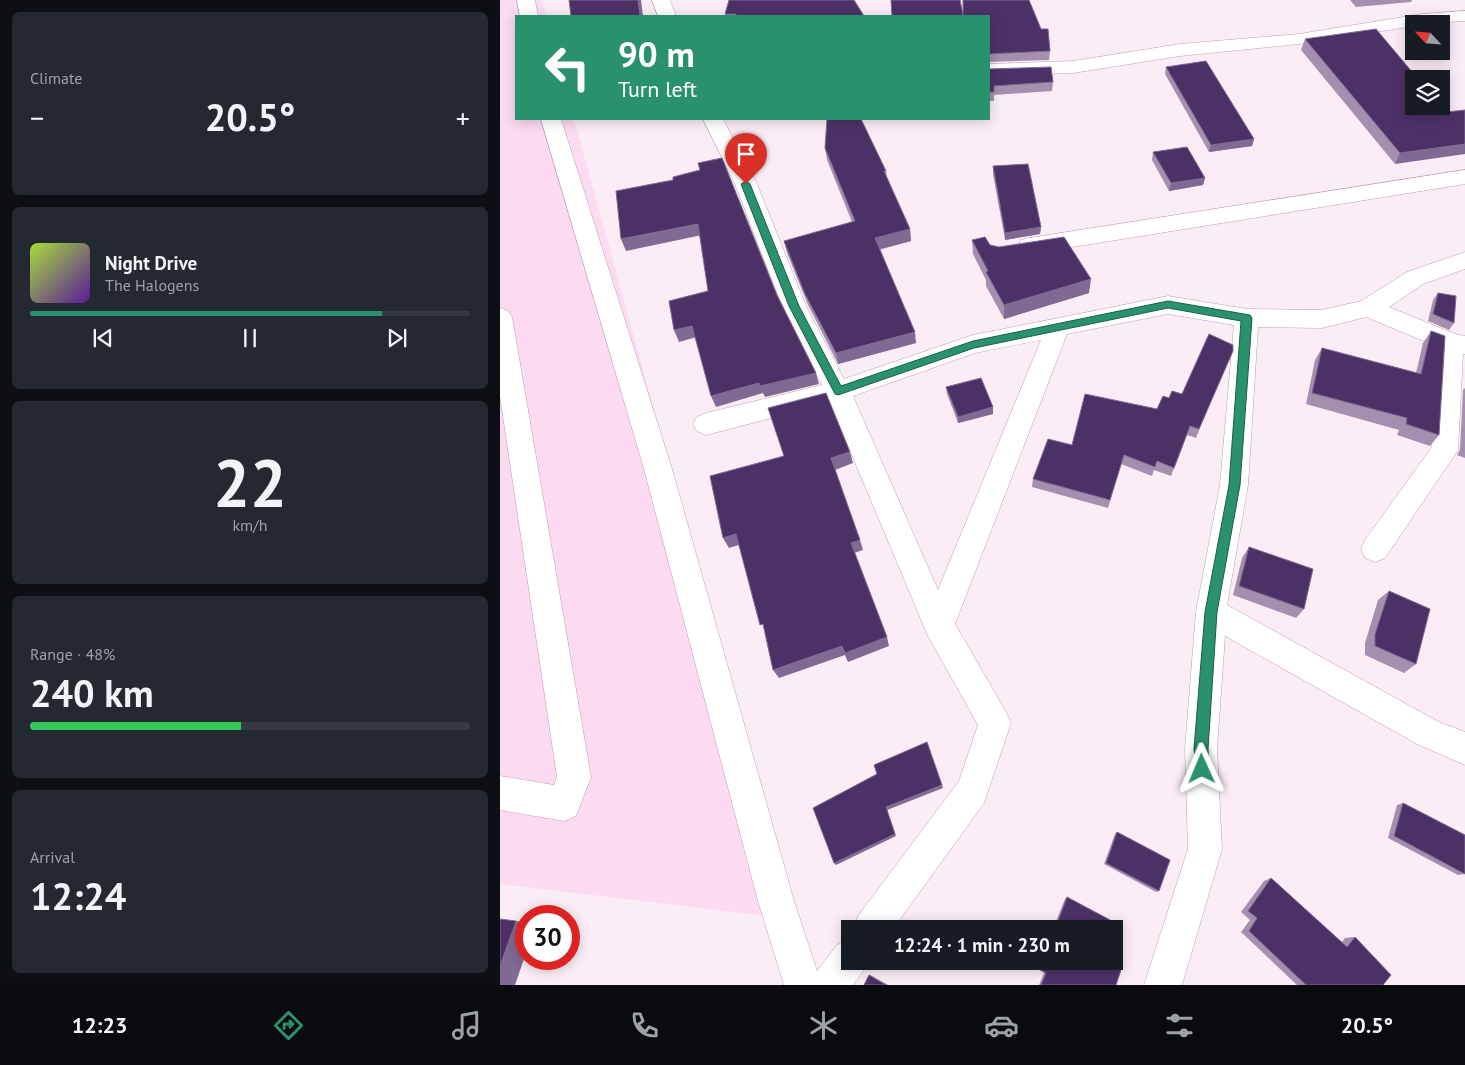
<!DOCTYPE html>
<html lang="en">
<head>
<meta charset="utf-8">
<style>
	body { margin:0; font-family:"PT Sans",sans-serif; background:#242831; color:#f1f3f6; height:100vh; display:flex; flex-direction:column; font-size:19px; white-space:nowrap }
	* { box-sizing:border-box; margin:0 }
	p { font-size:16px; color:#9ea1a6 }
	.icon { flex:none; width:28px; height:28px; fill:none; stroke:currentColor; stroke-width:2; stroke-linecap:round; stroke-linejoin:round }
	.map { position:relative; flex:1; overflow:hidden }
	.panel { display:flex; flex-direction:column; gap:12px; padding:12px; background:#0d0f14; width:500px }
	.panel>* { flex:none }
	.hud { position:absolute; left:15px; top:15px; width:475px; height:105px; border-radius:0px; box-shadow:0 2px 12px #0003; background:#2a916d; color:#fff; overflow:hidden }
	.needle { width:32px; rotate:296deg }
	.buttons { position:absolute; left:905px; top:15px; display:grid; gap:10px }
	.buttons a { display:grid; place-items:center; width:45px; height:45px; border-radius:0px; background:#171b24; box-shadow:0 2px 12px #0003; font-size:25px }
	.speed { position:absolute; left:15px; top:905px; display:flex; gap:10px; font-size:25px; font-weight:700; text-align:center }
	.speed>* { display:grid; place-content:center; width:65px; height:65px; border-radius:50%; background:#171b24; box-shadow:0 2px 12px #0003; line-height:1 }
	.speed .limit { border:8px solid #d22; background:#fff; color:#111 }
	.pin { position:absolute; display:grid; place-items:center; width:42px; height:42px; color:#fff; margin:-51px -21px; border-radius:50% 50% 50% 0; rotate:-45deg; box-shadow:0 0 5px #0007 }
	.pin .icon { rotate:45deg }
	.me { position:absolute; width:55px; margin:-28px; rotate:359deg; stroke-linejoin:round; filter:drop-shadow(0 0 4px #0008) }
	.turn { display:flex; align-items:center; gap:18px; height:105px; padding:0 20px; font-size:22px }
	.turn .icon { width:65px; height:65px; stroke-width:2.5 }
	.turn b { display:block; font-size:35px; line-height:42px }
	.big { font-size:38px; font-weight:600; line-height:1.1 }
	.panel .widget { flex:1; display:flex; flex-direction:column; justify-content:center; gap:8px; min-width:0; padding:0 18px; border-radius:8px; background:#242831 }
	.panel .dial { align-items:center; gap:0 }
	.dial b { font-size:65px; line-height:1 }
	.song { display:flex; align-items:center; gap:15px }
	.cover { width:60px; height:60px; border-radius:8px; background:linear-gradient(135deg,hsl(80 70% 55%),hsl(270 70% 35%)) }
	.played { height:5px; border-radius:2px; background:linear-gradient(90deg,#2a916d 80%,#363941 80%) }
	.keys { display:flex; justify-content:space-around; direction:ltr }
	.heat { display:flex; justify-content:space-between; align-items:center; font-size:28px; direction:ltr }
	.charge { height:8px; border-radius:4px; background:linear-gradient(90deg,#34c759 48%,#363941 0) }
	.trip { position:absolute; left:341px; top:920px; width:282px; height:50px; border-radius:0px; background:#171b24; box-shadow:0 2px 12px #0003; font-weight:600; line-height:50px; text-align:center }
	.dock { display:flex; height:80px; justify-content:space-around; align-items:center; background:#090b0e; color:#9ea1a6 }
	.dock .icon { width:35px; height:35px }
	.dock .on { color:#2a916d }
	.dock b { font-size:22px; color:#f1f3f6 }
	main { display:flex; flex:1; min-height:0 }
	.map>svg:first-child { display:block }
	.built { fill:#fcdaf0 }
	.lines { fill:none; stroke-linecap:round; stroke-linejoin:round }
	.street-casing { stroke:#bd9cb1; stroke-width:1 }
	.street { fill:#fff; fill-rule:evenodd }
	.wall { fill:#a48fae }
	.shaded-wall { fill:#806992 }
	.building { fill:#4c3167; stroke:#806992 }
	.route { fill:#2a916d; stroke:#1b5e47 }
</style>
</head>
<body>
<main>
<section class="panel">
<div class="widget"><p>Climate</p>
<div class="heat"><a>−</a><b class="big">20.5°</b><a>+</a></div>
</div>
<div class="widget">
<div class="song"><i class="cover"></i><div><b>Night Drive</b><p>The Halogens</p></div></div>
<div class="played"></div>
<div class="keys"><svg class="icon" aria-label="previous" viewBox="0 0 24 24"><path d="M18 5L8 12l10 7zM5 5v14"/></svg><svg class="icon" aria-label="pause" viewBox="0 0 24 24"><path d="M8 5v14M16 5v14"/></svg><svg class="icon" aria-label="next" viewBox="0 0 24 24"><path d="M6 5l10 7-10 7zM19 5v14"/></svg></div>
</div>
<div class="widget dial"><b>22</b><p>km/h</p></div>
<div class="widget"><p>Range · 48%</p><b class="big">240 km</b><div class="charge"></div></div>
<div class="widget"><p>Arrival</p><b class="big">12:24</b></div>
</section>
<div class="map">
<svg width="965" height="985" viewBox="0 0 965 985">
	<rect width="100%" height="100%" fill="#fbedf6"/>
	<!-- built -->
	<path class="built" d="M0 0H42L46 16H16V119H74L294 919 0 884Z"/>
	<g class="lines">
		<!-- street casing -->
		<g class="street-casing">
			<path id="street" d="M17 0H35L38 16H20Z
				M152 0H170L176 16H158Z
				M965 11V21L914 24V26L799 44 680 56 573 73 489 76V64L573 61 680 44 799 34 922 14Z
				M41 119H61L172 469 294 901 317 971 337 945 350 939V961H367L363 971 353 985H284L258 901 144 469Z
				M203 119H223L257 184 306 306 344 379 473 335 668 296 747 309 822 310 861 301 907 272 965 252V269L923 284 889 307 955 334 965 336V354H963L958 450 885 558 875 562 865 558 861 549 865 540 932 447 938 347 866 317 822 328 758 327 748 485 727 605 939 722 965 732V765L917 744 725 636 717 749 722 849 682 985H644L688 849 685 749 696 612 720 485 734 325 668 314 567 334 455 624 506 712 511 723 484 803 393 929H353L358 916 459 781 478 725 428 636 330 403 206 435 197 431 193 424 197 417 206 413 322 385 282 306 235 184ZM541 340 438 590 353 396 475 353Z
				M965 170V184L529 254 521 252 518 246 521 240 529 238Z
				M0 308 8 311 12 317 91 777 76 816 64 821 0 810V776L54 785 57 777 0 396Z"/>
		</g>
		<!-- street -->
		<use href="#street" class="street"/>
	</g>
	<!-- wall -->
	<path class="wall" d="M229 0 364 16H225V14Z
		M391 0H460L463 15V0H529L541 29H548L550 51 549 60 489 62V16H392Z
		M850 0H912L911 2 856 7Z
		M805 39 941 106 895 164 801 50Z
		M666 67 754 139 752 146 709 152 665 74Z
		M489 69 553 82 552 91 494 95V101H489Z
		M325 148 386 171 387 178 410 229 411 241 379 250 416 343 338 364 308 305 287 253 284 241 352 222 327 160Z
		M653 152 705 178 703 185 669 191 652 160Z
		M493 166 541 227 540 234 505 240 493 174Z
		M472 240 490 245 589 293 504 319 486 286V280L473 254Z
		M938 293 954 323 949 330 928 321 933 300Z
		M931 331 939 435 930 446 897 435 899 430 806 404 815 360 822 348 916 373 923 343Z
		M733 345 696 438 687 435 671 476 654 470 652 476 621 464 608 508 532 487 533 479 572 445 657 409 669 398 682 394Z
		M446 387 493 414 458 423 447 394Z
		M965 388V458L957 455 960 450 963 390Z
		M749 547 804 609 796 618 733 595 742 558Z
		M889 591 916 664 904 673 865 655V643L878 600Z
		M903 803 965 874 958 875 888 838 897 805Z
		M617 832 659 891 656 892 604 864 615 834Z
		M771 878 842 942 845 938 855 937 883 985H797L741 932 750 920 741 912 764 881Z
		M567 897 607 929H553L565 899Z
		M541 961H612L616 985H539L544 973 538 969Z"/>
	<!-- shaded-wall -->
	<path class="shaded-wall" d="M138 0H141L143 16H140Z
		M754 139 752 146 709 152 711 145Z
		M965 144V154L895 164 900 153Z
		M705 178 703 185 669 191 671 183Z
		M198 224 202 235 126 251 121 239Z
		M541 227 540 234 505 240V233Z
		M410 229 411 241 376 250 375 238Z
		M591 279 589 293 504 319V305Z
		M192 326 197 337 179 342 174 330Z
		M415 332 416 343 338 364 336 353Z
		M316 373 319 384 265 397 263 393 216 407 211 396 259 383Z
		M493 407V414L458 423V417Z
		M350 452 353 463 335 470 331 458Z
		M236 534 242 544 229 548 223 538Z
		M360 540 363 550 354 553 351 543Z
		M387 637 389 646 348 662 345 655 279 678 273 670 342 646Z
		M442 785 443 788 387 810 396 836 336 865 334 863 386 807Z
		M16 921 26 922V953L15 985H0V966Z
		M369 975H370L388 985H386Z"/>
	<!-- building -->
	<path class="building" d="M69 0H138L140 16H71Z
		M229 0H354L364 16H236V14H225Z
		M391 0H460L463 15V0H529L541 29H548L550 51 489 54V16H392Z
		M876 29 918 79H914V106H941L946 112 965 110V144L900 153 805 39Z
		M706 61 754 139 711 145 666 67Z
		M551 67 553 82 494 86V92H489V69Z
		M327 119H361L386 171H384L410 229 375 238 415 332 336 353 305 294 284 241 355 221 325 148Z
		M687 147 705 178 671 183 653 152Z
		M222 158 277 295 316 373 260 386 259 383 211 396 192 326 174 330 169 301 208 291 198 224 121 239 116 191 173 180V177L200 170 198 163Z
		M528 164 541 227 505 233 493 166Z
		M485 237 490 245 499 247 564 237 591 279 504 305 486 272 488 271 472 240Z
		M938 293 956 296 954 323 933 314Z
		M931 331 945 336 939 435 906 424 907 418 812 393 822 348 921 374Z
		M709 334 733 345V351L699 429 690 426 674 468 657 461 655 467 624 455 610 500 533 479 548 439 572 445 585 394 657 409 663 396 669 398 672 391 682 394Z
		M481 378 493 407 458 417 446 387Z
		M326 393 350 452 331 458 360 540 351 543 387 637 345 653 342 646 273 670 263 624 260 625 236 534 223 538 210 476 284 456 268 408Z
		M749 547 813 569 804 609 739 586Z
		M889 591 930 609 916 664 875 646V634Z
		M427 742 442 785 386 807 395 834 334 863 313 808 377 774 374 765Z
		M903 803 965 835V874L894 836Z
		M617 832 670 860 659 891 606 863Z
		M771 878 847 947 855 937 891 975 883 985H806L749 931 757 918 748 911Z
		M567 897 610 920 607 929H555Z
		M0 919 16 921 0 966Z
		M542 961H612L622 967 616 985H541L546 973 539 969Z
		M369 975 386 985H364Z"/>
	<!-- route -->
	<path class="route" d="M246 181 250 184 299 306 341 386 473 341 668 301 750 315 752 318 740 485 717 612 708 749 709 769 707 774 702 776 697 774 694 749 705 612 729 485 741 321 668 308 474 348 338 395 335 394 289 306 241 184Z"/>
</svg>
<div class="buttons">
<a><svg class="needle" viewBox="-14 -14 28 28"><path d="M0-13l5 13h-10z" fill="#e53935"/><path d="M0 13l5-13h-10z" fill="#9ea1a6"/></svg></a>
<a><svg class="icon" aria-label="layers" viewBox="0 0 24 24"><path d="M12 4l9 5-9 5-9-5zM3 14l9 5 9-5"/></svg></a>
</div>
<div class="speed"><div class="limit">30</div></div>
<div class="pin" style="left:246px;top:184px;background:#d93025"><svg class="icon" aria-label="arrive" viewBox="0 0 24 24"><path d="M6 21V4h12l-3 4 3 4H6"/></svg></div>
<svg class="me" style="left:702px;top:769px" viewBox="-20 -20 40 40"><path d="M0-17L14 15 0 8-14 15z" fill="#2a916d" stroke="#fff" stroke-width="4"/></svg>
<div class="trip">12:24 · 1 min · 230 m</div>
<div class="hud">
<div class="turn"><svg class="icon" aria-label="left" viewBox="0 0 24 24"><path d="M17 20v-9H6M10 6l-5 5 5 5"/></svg><div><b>90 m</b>Turn left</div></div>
</div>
</div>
</main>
<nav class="dock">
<b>12:23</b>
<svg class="icon on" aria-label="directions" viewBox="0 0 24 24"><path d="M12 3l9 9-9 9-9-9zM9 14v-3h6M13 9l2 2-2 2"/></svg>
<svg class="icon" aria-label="music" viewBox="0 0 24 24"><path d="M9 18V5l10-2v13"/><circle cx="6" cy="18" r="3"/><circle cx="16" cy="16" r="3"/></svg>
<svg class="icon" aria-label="phone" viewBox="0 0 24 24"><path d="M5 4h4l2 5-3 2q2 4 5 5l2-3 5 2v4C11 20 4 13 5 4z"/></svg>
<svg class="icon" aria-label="climate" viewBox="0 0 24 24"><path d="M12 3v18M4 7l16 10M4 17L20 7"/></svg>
<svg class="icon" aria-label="car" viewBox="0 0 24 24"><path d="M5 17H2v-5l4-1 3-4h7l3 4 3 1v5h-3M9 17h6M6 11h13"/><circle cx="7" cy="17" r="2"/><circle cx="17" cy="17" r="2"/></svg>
<svg class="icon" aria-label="filters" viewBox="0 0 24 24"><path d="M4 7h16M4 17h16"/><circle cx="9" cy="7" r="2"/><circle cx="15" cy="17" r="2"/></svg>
<b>20.5°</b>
</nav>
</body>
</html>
